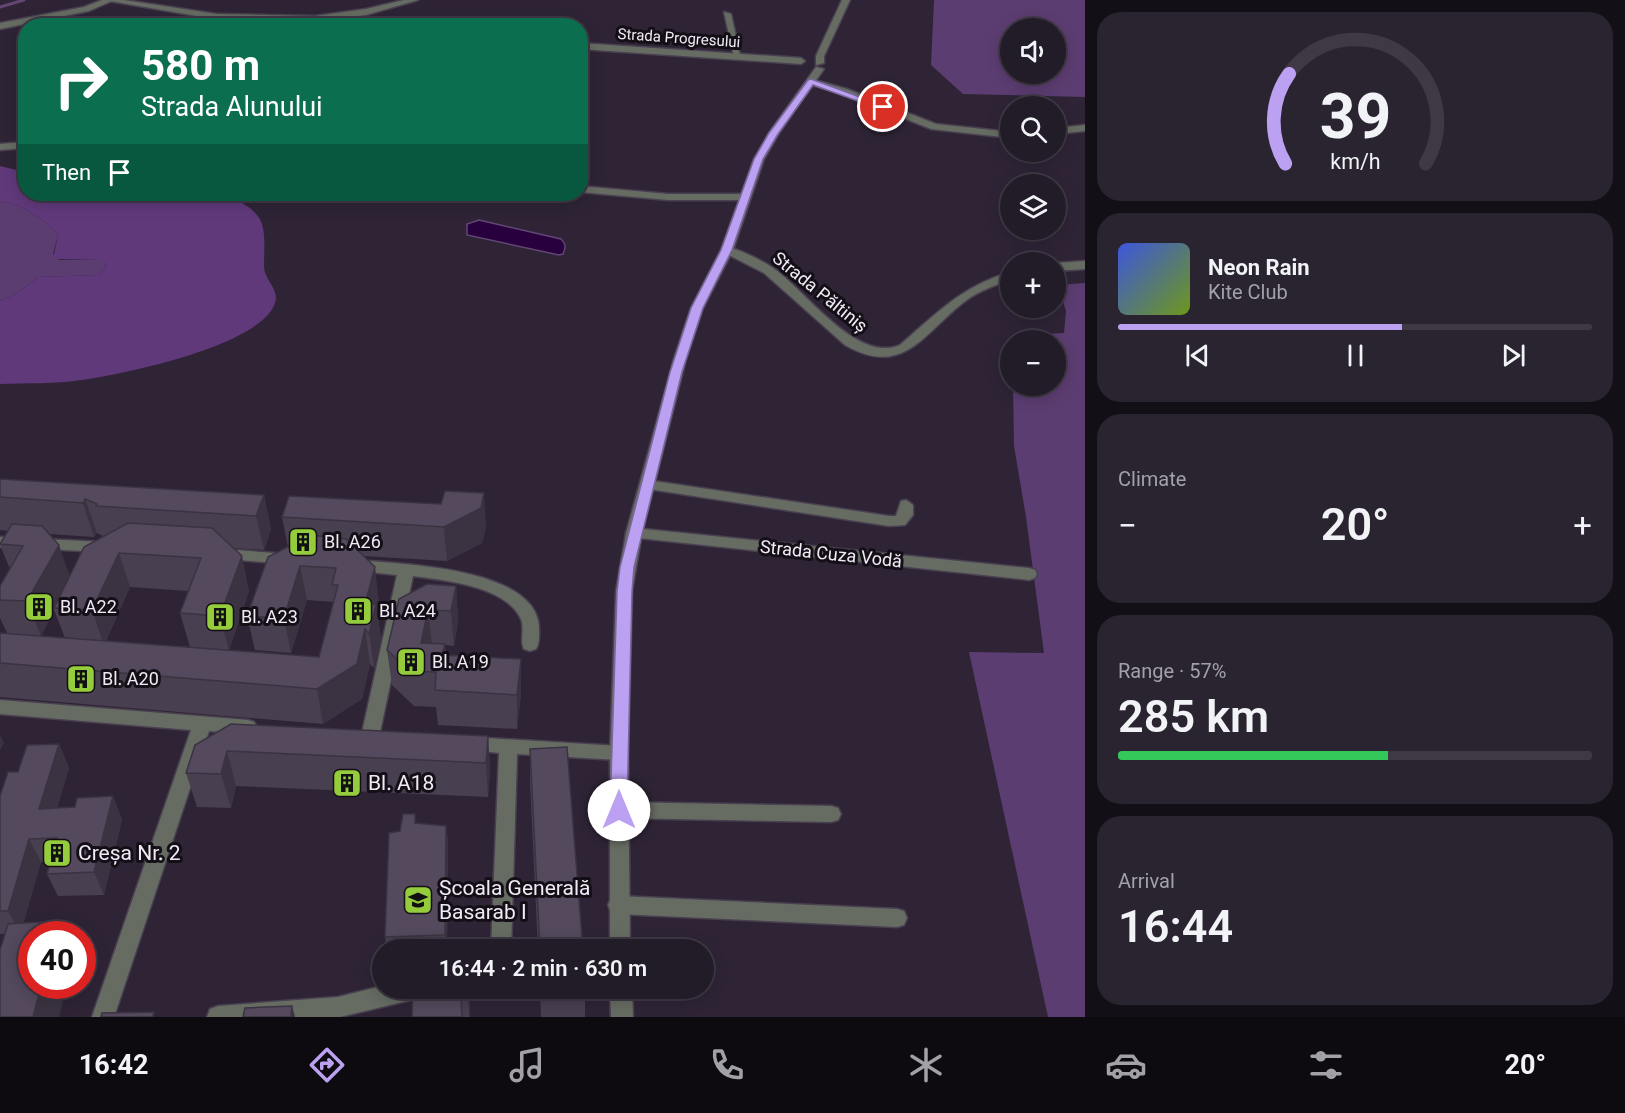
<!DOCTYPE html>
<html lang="en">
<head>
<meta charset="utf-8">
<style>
	body { margin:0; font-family:Roboto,sans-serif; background:#2a2430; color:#f1f3f6; height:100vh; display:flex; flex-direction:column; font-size:22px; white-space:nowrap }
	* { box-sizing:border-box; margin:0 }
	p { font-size:20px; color:#a2a1a8 }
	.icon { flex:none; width:33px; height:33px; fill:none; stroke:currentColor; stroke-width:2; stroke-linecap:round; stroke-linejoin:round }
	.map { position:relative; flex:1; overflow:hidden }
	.panel { display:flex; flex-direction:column; gap:12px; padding:12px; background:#130f16; width:540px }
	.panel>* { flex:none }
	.top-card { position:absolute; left:18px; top:18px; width:570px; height:183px; border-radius:24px; box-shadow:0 3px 15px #0003,0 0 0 2px #3f3945; background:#0b6e4f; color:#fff; overflow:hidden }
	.controls { position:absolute; left:1000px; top:18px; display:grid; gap:12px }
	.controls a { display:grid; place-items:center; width:66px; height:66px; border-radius:50%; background:#221b28; box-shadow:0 3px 15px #0003,0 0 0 2px #3f3945; font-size:30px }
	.speed { position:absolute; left:18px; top:921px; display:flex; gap:12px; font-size:30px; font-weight:700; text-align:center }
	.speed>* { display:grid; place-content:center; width:78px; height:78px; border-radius:50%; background:#221b28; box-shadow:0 3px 15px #0003,0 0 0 2px #3f3945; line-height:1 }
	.speed .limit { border:9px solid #d22; background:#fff; color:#111 }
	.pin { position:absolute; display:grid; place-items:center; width:51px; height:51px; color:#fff; margin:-26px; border:3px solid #fff; border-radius:50%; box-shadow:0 2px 6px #0007 }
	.me { position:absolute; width:66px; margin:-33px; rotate:0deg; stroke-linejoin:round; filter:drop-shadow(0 0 4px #0008) }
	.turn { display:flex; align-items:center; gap:21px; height:126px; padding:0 24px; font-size:27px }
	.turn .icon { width:78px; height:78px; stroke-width:2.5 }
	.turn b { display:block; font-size:42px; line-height:51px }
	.then { display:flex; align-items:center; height:57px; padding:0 24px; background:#0003; gap:12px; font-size:22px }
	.big { font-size:45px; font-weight:600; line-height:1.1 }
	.panel .tile { flex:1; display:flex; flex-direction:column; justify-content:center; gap:9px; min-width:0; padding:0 21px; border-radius:24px; background:#2a2430 }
	.panel .dial { align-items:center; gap:0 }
	.dial svg { height:156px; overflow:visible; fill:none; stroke:#3f3945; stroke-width:7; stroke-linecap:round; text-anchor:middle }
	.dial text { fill:#f1f3f6; stroke:none }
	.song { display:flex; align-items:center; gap:18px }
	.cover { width:72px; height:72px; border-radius:9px; background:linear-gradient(135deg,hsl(230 70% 55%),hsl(80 70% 35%)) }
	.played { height:6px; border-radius:3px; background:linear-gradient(90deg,#bca0f2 60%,#3f3945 60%) }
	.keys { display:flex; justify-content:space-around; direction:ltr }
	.heat { display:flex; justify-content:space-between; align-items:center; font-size:33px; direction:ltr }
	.charge { height:9px; border-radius:4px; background:linear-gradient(90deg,#34c759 57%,#3f3945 0) }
	.trip { position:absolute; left:372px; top:939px; width:342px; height:60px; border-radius:30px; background:#221b28; box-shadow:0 3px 15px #0003,0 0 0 2px #3f3945; font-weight:600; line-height:60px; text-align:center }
	.menu { display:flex; height:96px; justify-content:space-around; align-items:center; background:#0e0b10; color:#a2a1a8 }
	.menu .icon { width:42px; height:42px }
	.menu .selected { color:#bca0f2 }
	.menu b { font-size:27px; color:#f1f3f6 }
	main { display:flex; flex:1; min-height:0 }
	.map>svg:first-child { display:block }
	.green { fill:#5c3d72; fill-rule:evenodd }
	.forest { fill:#60397b }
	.water { fill:#28003e; stroke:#644675; stroke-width:1.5 }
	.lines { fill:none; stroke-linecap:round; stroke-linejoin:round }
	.stream { stroke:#644675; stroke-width:3 }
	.minor-casing { stroke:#494051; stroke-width:3 }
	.tertiary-casing { stroke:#494051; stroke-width:3 }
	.minor { fill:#676c62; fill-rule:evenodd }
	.tertiary { fill:#676c62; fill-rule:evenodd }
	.wall { fill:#483f50; fill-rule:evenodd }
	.shaded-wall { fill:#3b3341 }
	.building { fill:#54495d; stroke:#3b3341; stroke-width:1.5 }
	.route { fill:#bca0f2; stroke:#7a689d; stroke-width:1.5 }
	.labels { text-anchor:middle; stroke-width:6; stroke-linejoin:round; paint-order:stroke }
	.far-street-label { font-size:15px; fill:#f0e9f6; stroke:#140f17 }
	.street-label { font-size:18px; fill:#f0e9f6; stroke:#140f17 }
	.poi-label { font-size:18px; fill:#f0e9f6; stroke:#140f17; text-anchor:start }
	.near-poi-label { font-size:21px; fill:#f0e9f6; stroke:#140f17; text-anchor:start }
</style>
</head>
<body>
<main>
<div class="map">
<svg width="1085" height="1017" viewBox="0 0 1085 1017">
	<rect width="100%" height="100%" fill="#2e2436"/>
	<!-- green -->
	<path class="green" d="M934 0H1085V97L963 94 931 65ZM1011 28H1056V74H1011Z
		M0 201C24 205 42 217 58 235L53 254 59 260H101L106 262 104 270 97 275 38 277 16 294 0 301Z
		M1085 283V1017H1048L969 652 1044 653 1026 517 1014 446 1013 386H1056V340H1021L1024 335 1064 333 1066 311 1058 285Z"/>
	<!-- forest -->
	<path class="forest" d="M0 166 25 172 26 194H226C267 215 265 221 264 265 263 279 280 289 275 303 261 346 123 374 82 380 55 384 27 383 0 384V301L16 294 38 277 97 275 104 270 106 263 100 260 53 259 58 235C42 217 24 205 0 201Z"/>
	<!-- water -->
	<path class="water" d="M479 220 561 239C566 244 566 247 563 254L559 255 467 235V224Z"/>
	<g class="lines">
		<!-- stream -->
		<path class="stream" d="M0 7 24 0"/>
		<!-- minor casing -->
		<g class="minor-casing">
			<path id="minor" d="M102 0H114L89 11 0 29V23L84 7Z
				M404 0H418L366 15 315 22 217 20 213 17 217 14 315 16 366 9Z
				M842 0H850L824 56V63L816 65V56Z
				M724 12 731 14 741 59 734 57Z
				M811 79 847 89 936 124 1011 132V138L931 129 841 93 808 84V80Z
				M1085 125V131L1056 134V128Z
				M26 142V148L0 150V144Z
				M580 186 668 194H745L750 197 745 200H668L580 192Z
				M727 247C741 250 761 260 773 268 806 291 857 364 900 345 936 314 963 285 1011 272V280C996 285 981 290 968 299 926 329 905 380 845 345L764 273 723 252 721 250Z
				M1085 261V269L1056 271V263Z
				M647 480 889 516H896L901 501 906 500 913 505V515L905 525 889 526 642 488 640 485 642 482Z
				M634 528 1029 568 1035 570 1037 574 1035 578 1029 580 629 537 626 533 629 529Z
				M0 537 105 542 110 543 113 547 110 551 105 552 0 547Z
				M222 549 287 554 293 555 295 559 293 563 287 564 216 558 214 554 216 550Z
				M356 560C399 564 536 567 539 627 539 634 540 643 536 649L530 651 524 649C519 640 526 627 520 617 504 586 444 580 413 576L379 737 376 742 370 744 364 742 361 737 397 575 350 570 348 566 350 562Z
				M0 700 248 720 254 722 257 727 254 732 248 734 209 731 114 1017H92L191 730 0 714Z
				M470 737 619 746 625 748 628 753 625 758 619 760 517 754 511 950H491L499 753 464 749 461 744 464 739Z
				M619 802 831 806 838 808 841 814 838 820 831 822 619 818 612 816 609 810 612 804Z
				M618 896 897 909 904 911 907 918 904 925 897 927 618 914 611 912 608 905 611 898Z
				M382 986V988H429L427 995 419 998 340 1017H207L210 1009 218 1006 338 997Z"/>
		</g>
		<!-- tertiary casing -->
		<g class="tertiary-casing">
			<path id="tertiary" d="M104 0H124L217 14 229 26H220L214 19Z
				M580 43 801 58 805 61 801 64 580 49Z
				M816 67 824 69 779 133 764 159 733 250 703 308 686 359 642 533 632 591 628 753 630 950H610V753L616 591 626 533 674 359 691 308 721 250 754 159 769 133Z
				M610 988H632L633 1017H611Z"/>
		</g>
		<!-- minor -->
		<use href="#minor" class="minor"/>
		<!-- tertiary -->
		<use href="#tertiary" class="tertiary"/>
	</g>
	<!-- wall -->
	<path class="wall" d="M0 479 264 495 271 529 264 550 234 548 249 591 229 650 319 657 334 602 307 600 291 653 255 650 247 616 288 547 282 517 486 527 482 543 447 561 363 556 379 602 377 610 381 639 374 668 370 664 362 699 323 724 0 697V633H7L0 618V586L10 569 0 545V543L8 531 0 530ZM97 533 103 536 70 576 49 534 94 537ZM130 587 188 591 180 613 190 647 106 641ZM54 610 65 638 41 636Z
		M456 586 458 621 454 646 445 645 446 655 521 659V693L517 729 438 725 436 707 414 706 392 685 387 650 399 599Z
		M488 736 490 771 488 797 236 786 231 808 197 807 186 773 195 745Z
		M59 744 69 768 57 808 75 807 113 796 122 820 104 895 58 896 47 874 50 862H41L23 924 32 986H66L59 1017H0L5 934H0V796L18 772Z
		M530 749 583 950H538L530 783Z
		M417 824 446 826 448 844 447 950H387L385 937 400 831Z
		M540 988H585V1017H541Z
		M470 996V1017H412Z"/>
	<!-- shaded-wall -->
	<path class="shaded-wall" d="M484 493 486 527 482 543 447 561 444 527Z
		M264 495 271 529 264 550 256 516Z
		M85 499 97 533 94 537 83 503Z
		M59 545 71 580 54 608V610L41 636 27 601Z
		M119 553 130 587 104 645 92 610Z
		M242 556 249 591 229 650 220 616Z
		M300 566 307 600 291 653 284 618Z
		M375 567 379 602 377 610 381 639 374 668 365 604Z
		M456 586 458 621 454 646 451 611Z
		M428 610 432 644 421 643Z
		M365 629 370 664 362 699 323 724 317 689Z
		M445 644 448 679 442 655Z
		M521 659V693L517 729V695Z
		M0 735 4 743 0 750Z
		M488 736 490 771 488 797 486 763Z
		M59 744 69 768 50 832 39 809Z
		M227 751 236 786 231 808 221 774Z
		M113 796 122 820 104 895 94 872Z
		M446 826 448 844 447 950 445 935Z
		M29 839 41 862 20 933 8 911Z
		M57 921 64 934H54Z
		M41 986H66L59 1017H33Z
		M468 988H470V1017H469Z
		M292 1006 295 1017H291Z"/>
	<!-- building -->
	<path class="building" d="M0 479 264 495 256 516 96 506 97 504 85 499 83 503 0 497Z
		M445 491 484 493 481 508 444 527 282 517 289 496 441 504Z
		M128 523 212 528 242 556 220 616 180 613 201 558 119 553 92 610 54 608 84 547Z
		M12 524 42 526 59 545 27 601 0 600V586L23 546 0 544Z
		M310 535 346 539 375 567 365 604H376L369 634 365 629 357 664 317 689 0 663V633L319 657 338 585H332L336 568 300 566 284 618 247 616 268 557Z
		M427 584 456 586 451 611 428 610 421 643 445 644 442 655 521 659 517 695 435 690 436 672 410 671 387 650 399 599Z
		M231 724 488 736 486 763 227 751 221 774 186 773 195 745Z
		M59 744 39 809 75 807 77 798 113 796 94 872 47 874 57 838 29 839 8 911H0V796L8 772H18L27 745Z
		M567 747 583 950H540L530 749Z
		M403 814H415V823L446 826 445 935 385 937 389 833 400 831Z
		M57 921 54 934H32V986H41L33 1017H0V950L8 924Z
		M413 988H468V1000H461L462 1017H412Z
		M542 988H585L586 995 542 997Z
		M292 1006 291 1017H243L245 1008Z
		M154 1012 153 1017H101L102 1013Z"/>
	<!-- route -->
	<path class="route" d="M811 79 887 107 880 109 813 85 778 134 763 159 732 250 703 308 682 372 634 567 632 591 627 810 625 815 619 817 613 815 610 810 617 591 620 567 670 372 691 308 721 250 754 159 769 133 808 80Z"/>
	<!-- icons -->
	<defs>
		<g id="building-square" transform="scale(1.5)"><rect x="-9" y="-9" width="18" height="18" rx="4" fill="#95cc3b" stroke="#140f17"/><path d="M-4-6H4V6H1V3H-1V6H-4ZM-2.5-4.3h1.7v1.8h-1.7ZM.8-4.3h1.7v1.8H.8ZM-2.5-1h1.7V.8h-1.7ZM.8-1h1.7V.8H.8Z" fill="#111"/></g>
		<g id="school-square" transform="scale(1.5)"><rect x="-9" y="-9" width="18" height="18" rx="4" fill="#95cc3b" stroke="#140f17"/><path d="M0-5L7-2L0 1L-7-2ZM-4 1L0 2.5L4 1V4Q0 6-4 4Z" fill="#111"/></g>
	</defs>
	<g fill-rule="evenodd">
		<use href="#building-square" x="303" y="542"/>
		<use href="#building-square" x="39" y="607"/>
		<use href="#building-square" x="358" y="611"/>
		<use href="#building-square" x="220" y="617"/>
		<use href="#building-square" x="411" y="662"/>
		<use href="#building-square" x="81" y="679"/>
		<use href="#building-square" x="347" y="783"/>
		<use href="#building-square" x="57" y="853"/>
		<use href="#school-square" x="418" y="900"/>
	</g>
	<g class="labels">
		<!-- far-street labels -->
		<g class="far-street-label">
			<text transform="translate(679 38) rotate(4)" y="5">Strada Progresului</text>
		</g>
		<!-- street labels -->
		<g class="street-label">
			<text transform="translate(820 292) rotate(39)" y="6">Strada Păltiniș</text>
			<text transform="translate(831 554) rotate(6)" y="6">Strada Cuza Vodă</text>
		</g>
		<!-- poi labels -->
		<g class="poi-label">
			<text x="324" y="548">Bl. A26</text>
			<text x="60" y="613">Bl. A22</text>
			<text x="379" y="617">Bl. A24</text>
			<text x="241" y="623">Bl. A23</text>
			<text x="432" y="668">Bl. A19</text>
			<text x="102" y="685">Bl. A20</text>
		</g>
		<!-- near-poi labels -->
		<g class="near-poi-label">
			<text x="368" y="790">Bl. A18</text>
			<text x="78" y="860">Creșa Nr. 2</text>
			<text x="439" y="895">Școala Generală<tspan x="439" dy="24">Basarab I</tspan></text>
		</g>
	</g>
</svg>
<div class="controls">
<a><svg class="icon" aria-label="sound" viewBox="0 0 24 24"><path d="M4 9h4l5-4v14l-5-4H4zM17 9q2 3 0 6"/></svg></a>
<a><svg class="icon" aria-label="search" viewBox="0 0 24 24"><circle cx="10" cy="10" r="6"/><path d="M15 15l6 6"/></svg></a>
<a><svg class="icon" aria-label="layers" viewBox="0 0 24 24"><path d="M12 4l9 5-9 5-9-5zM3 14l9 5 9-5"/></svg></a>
<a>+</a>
<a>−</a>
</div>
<div class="speed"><div class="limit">40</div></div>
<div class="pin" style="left:883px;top:107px;background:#d93025"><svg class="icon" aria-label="arrive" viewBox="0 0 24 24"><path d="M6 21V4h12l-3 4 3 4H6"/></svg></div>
<svg class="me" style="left:619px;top:810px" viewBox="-20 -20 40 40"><circle r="19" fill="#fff"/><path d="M0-13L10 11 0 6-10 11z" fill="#bca0f2"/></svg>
<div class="trip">16:44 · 2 min · 630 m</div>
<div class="top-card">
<div class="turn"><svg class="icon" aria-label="right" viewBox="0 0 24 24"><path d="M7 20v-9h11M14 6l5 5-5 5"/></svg><div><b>580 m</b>Strada Alunului</div></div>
<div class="then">Then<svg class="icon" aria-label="arrive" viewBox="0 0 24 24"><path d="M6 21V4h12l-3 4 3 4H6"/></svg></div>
</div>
</div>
<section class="panel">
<div class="tile dial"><svg viewBox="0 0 100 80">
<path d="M14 69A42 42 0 1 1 86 69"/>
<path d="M14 69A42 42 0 0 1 16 23" stroke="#bca0f2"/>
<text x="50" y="56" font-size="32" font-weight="700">39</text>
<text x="50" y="72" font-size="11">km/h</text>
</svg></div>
<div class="tile">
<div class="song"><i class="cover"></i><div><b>Neon Rain</b><p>Kite Club</p></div></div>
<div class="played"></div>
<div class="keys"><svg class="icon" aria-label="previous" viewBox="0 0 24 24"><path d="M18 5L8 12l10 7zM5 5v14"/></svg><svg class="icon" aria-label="pause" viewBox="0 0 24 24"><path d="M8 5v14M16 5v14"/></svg><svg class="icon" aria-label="next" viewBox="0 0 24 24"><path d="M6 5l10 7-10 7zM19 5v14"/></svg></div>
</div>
<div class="tile"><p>Climate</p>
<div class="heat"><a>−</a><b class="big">20°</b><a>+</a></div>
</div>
<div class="tile"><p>Range · 57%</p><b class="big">285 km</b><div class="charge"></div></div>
<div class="tile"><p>Arrival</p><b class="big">16:44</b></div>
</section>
</main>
<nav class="menu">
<b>16:42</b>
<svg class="icon selected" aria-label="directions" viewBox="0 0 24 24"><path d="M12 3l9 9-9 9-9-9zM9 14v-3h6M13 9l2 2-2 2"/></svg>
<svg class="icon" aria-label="music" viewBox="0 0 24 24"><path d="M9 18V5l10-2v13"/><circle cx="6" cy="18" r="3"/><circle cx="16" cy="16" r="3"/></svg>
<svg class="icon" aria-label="phone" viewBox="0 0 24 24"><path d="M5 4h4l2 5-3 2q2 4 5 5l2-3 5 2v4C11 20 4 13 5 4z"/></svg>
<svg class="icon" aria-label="climate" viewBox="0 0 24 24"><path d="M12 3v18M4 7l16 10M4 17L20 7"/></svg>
<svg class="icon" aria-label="car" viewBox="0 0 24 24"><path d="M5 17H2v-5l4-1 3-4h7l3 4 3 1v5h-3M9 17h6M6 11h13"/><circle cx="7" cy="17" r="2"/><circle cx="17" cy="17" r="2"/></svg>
<svg class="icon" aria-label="filters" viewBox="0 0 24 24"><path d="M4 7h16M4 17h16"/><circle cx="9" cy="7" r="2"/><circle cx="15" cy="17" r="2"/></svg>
<b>20°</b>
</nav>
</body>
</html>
